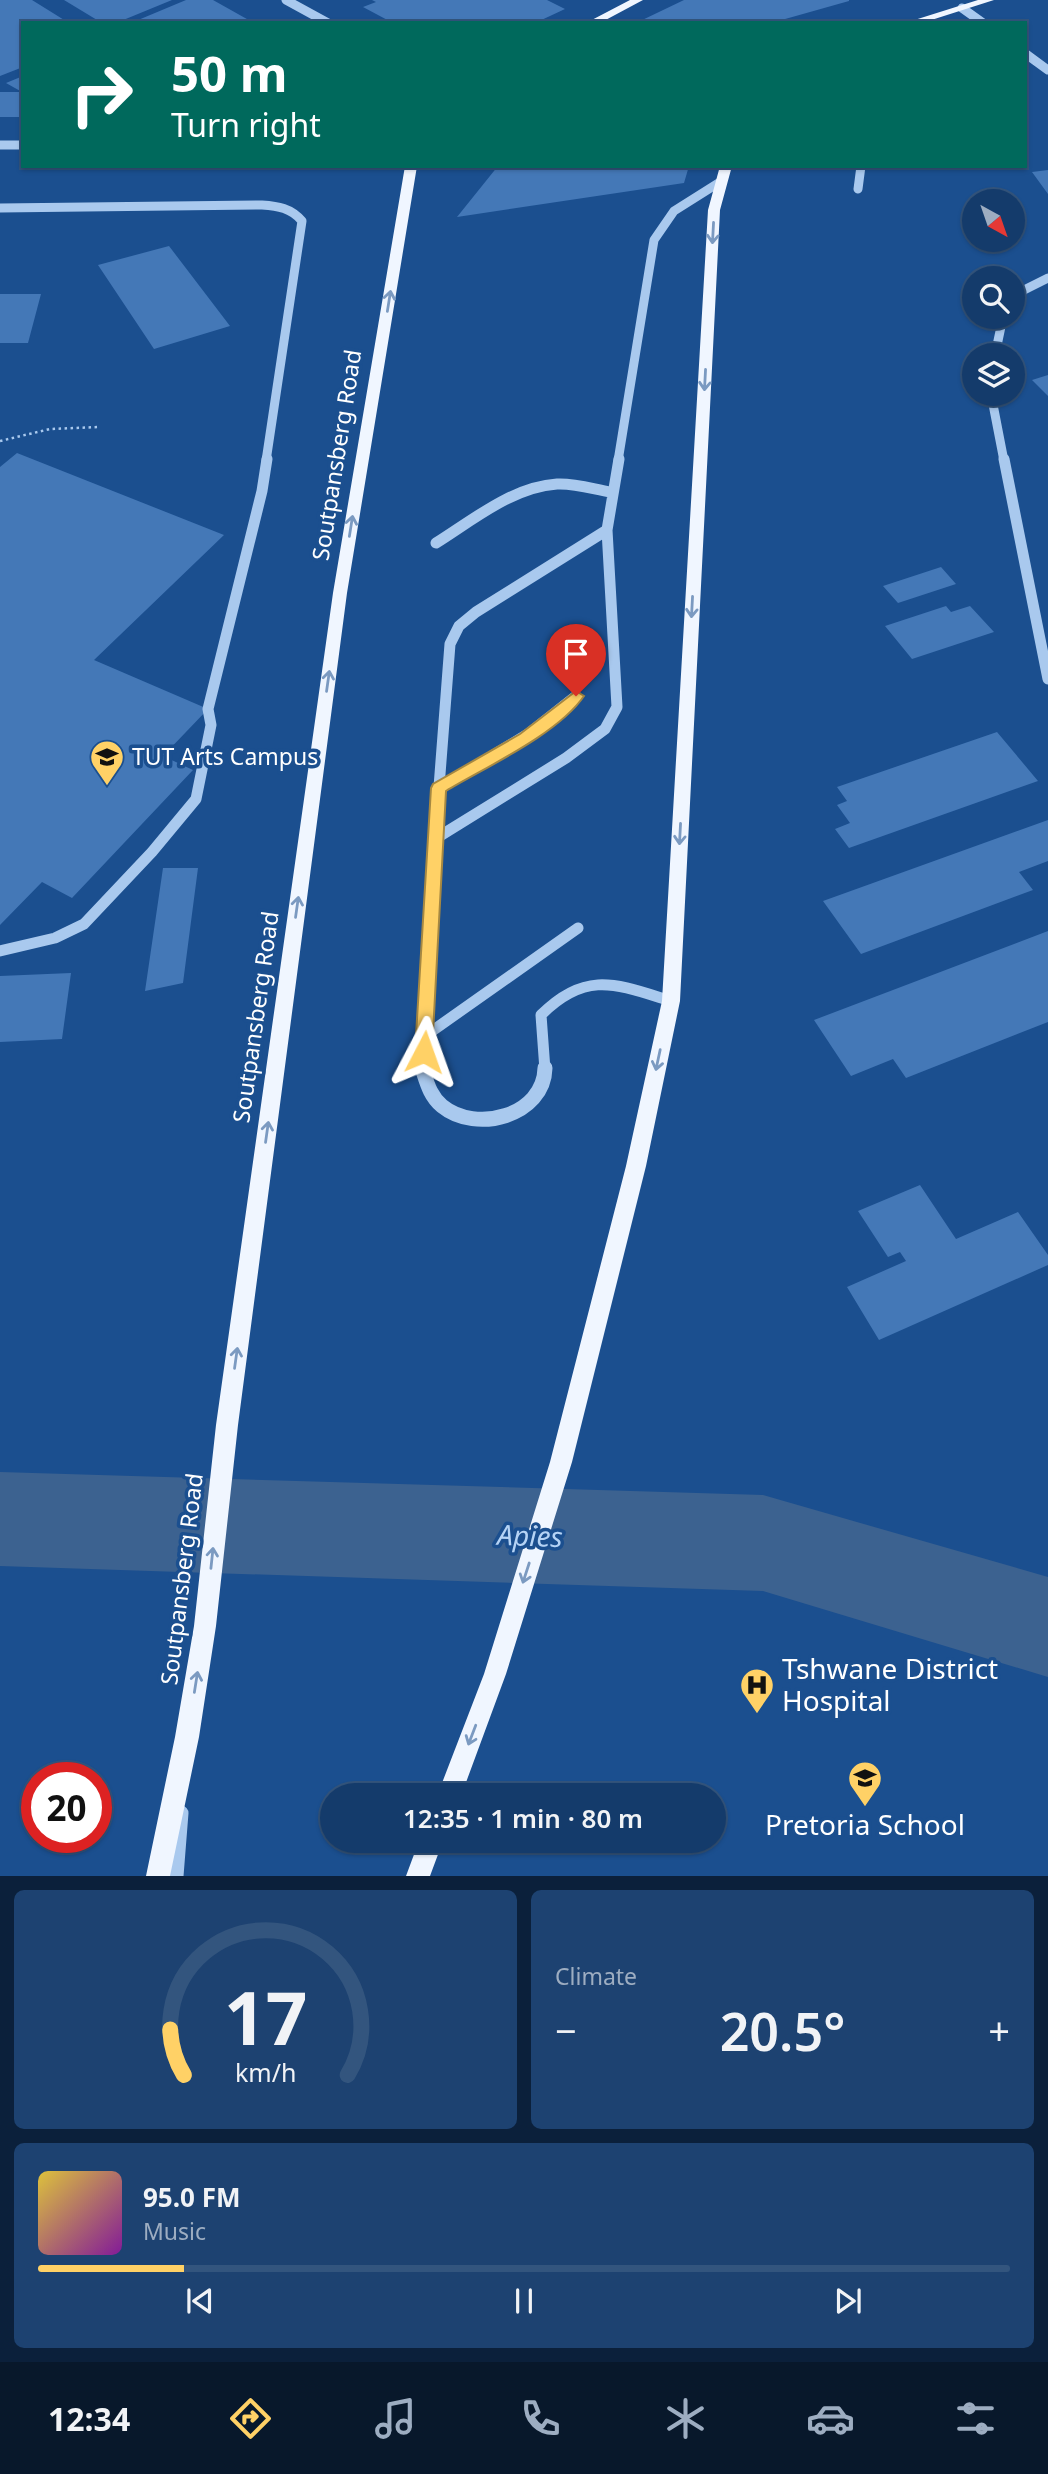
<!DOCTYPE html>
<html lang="en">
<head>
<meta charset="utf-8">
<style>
	body { margin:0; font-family:"Noto Sans",sans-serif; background:#1d4271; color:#f1f3f6; height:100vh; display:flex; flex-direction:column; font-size:26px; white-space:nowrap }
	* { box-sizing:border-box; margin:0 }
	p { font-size:23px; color:#9dadc1 }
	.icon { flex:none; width:38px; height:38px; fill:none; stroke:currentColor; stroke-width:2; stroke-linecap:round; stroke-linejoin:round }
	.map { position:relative; height:1876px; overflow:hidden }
	.side { display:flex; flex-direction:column; gap:14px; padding:14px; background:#0b203b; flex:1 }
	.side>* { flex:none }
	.top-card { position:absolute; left:21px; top:21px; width:1006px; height:147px; border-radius:0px; box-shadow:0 2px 5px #0004,0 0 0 2px #33557e; background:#00695c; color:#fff; overflow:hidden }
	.needle { width:46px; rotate:140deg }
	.fabs { position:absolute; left:962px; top:189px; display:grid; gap:14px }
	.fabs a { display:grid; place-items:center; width:63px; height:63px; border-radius:50%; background:#143b6b; box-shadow:0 2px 5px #0004,0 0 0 2px #33557e; font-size:35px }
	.speed { position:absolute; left:21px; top:1762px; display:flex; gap:14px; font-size:35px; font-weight:700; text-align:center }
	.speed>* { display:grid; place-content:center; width:91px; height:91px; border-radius:50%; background:#143b6b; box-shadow:0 2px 5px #0004,0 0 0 2px #33557e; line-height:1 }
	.speed .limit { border:10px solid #d22; background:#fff; color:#111 }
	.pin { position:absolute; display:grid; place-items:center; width:60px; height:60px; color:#fff; margin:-72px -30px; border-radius:50% 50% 50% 0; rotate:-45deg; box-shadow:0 0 7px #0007 }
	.pin .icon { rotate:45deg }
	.me { position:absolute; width:77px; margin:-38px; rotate:4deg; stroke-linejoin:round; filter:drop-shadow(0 0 5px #0008) }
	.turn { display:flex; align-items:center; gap:24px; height:147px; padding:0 35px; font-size:32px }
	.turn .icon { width:91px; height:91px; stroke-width:2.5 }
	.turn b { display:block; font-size:49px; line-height:60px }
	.big { font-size:52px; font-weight:600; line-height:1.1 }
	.side .widget { flex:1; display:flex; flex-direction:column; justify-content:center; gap:10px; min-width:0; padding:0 24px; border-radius:10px; background:#1d4271 }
	.side .dial { align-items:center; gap:0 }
	.dial svg { height:182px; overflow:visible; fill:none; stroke:#33557e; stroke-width:7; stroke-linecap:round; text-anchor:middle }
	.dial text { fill:#f1f3f6; stroke:none }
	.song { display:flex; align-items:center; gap:21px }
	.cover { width:84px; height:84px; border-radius:10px; background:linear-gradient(135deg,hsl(50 70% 55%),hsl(290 70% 35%)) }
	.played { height:7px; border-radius:4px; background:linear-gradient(90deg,#ffd166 15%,#33557e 15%) }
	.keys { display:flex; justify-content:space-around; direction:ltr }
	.heat { display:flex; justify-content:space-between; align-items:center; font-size:38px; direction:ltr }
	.side .tiles { flex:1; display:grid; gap:14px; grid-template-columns:1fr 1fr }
	.widget:last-child { grid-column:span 2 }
	.trip { position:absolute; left:320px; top:1783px; width:406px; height:70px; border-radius:35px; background:#143b6b; box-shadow:0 2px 5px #0004,0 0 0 2px #33557e; font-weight:600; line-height:70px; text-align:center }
	.menu { display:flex; height:112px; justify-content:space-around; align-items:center; background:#08182b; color:#9dadc1 }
	.menu .icon { width:49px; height:49px }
	.menu .active { color:#ffd166 }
	.menu b { font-size:32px; color:#f1f3f6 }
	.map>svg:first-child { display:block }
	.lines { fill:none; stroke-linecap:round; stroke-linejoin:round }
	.river { fill:#3c6290; fill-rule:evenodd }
	.building { fill:#4478b7 }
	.path { stroke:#a9c9ee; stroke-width:2.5; stroke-dasharray:2.5 3.5; stroke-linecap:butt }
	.minor-far2 { stroke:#a9c9ee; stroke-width:9 }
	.minor-far1 { stroke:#a9c9ee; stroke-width:11 }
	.minor { stroke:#a9c9ee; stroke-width:15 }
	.major { fill:#f0f6ff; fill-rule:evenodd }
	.oneway { stroke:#7b9ac1 }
	.route { fill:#ffd166; stroke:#a68842; stroke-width:2 }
	.labels { text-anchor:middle; stroke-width:7; stroke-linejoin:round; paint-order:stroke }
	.street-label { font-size:23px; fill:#fff; stroke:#1b4f8f }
	.poi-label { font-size:23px; fill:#fff; stroke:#1b4f8f; text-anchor:start }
	.near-water-label { font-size:28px; font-style:italic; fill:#b5d3f5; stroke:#1b4f8f }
	.near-poi-label { font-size:28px; fill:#fff; stroke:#1b4f8f; text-anchor:start }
</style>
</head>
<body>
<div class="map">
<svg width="1048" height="1876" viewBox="0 0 1048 1876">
	<rect width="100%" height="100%" fill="#1b4f8f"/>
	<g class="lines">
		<!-- river -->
		<path class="river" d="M0 1472 763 1495 1048 1577V1677L763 1591 0 1566Z"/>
	</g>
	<!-- building -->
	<path class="building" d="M0 0H32L69 23H23V67L0 76Z
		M64 0H172L116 23H102Z
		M186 0H213L254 23H131Z
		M372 0H547L565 9 535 23H393L363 7 376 2Z
		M684 0H849V1L771 23H636Z
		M23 76V117H0V92H22L6 83Z
		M498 166H689L684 183 457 217Z
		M1048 170V194L1032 172Z
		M169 246 230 326 154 349 98 265Z
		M0 294H41L28 343H0Z
		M1048 375V396L1032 380Z
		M17 453 224 535 94 660 208 709 163 756 193 770 72 898 42 882 0 925V467Z
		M941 567 956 584 898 603 883 586Z
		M946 606 951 612 970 606 994 632 912 659 885 626Z
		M997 732 1038 781 849 848 835 829 850 823 837 805 847 801 837 787Z
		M1048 820V861L1019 872 1033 890 861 954 823 901Z
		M163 868H198L183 983 145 991Z
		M1048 931V1022L906 1078 893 1059 851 1076 814 1020Z
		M71 973 62 1039 0 1042V976Z
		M920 1185 956 1239 1018 1212 1048 1255V1265L879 1340 847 1287 906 1261 900 1252 888 1257 858 1211Z"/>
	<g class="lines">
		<!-- path -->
		<path class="path" d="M0 441 50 429 98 427"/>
		<!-- minor-far2 -->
		<path class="minor-far2" d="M286 0 328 23
			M962 8 983 23
			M1026 54 1048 70
			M0 145H23
			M858 189 861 166
			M0 208 262 205C278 206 291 208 302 221L266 461
			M1013 303 1024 290 1048 278
			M995 355 1003 317
			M991 394 1004 461
			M618 461 654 240 674 211 720 182"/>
		<!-- minor-far1 -->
		<path class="minor-far1" d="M1004 459 1048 679
			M436 543C473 520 512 487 557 484 575 483 593 489 611 492
			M439 788 528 734 576 696
			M435 839 450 644 459 626 476 612 607 530
			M0 951 55 938 84 924 152 852 196 799 211 725 208 709 262 491 267 459
			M425 1036 578 928
			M423 1070 435 839 566 758 605 729 617 707 607 530 619 459
			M545 1070 541 1015C586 970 616 984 671 1001"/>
		<!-- minor -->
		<path class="minor" d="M422 1068C427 1083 430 1096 442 1106 476 1134 544 1116 545 1068
			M176 1876 181 1813"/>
		<!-- major -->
		<path class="major" d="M630 0H643L600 23H586Z
			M978 0H994L922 23H905Z
			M405 166H417L347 593 238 1425 216 1626 199 1737 170 1876H146L175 1737 194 1626 216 1425 333 593Z
			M720 166H732L720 210 680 1001 646 1166 572 1462 506 1674 461 1796H437L484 1674 550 1462 626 1166 662 1001 708 210Z
			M419 1841H443L430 1876H406Z"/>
	</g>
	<!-- one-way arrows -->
	<defs><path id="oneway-shaft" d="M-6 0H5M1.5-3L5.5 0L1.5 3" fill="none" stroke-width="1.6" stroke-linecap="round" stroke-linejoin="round" transform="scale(1.75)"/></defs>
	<g class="oneway">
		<use href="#oneway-shaft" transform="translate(713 233) rotate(93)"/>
		<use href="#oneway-shaft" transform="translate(389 301) rotate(-81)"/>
		<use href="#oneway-shaft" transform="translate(705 380) rotate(93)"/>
		<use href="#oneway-shaft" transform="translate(351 526) rotate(-81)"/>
		<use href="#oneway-shaft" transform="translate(692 607) rotate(93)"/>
		<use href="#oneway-shaft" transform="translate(328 681) rotate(-82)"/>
		<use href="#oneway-shaft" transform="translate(680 834) rotate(93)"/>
		<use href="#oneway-shaft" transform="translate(297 907) rotate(-82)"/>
		<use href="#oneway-shaft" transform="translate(658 1060) rotate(102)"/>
		<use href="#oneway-shaft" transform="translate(267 1132) rotate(-82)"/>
		<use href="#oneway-shaft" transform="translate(236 1358) rotate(-82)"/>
		<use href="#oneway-shaft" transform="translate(212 1558) rotate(-84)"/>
		<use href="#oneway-shaft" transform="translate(526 1573) rotate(108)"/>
		<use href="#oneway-shaft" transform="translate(196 1682) rotate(-81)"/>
		<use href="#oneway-shaft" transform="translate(472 1735) rotate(111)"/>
	</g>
	<!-- route -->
	<path class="route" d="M576 691 584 696C558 734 486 767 446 791L432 1052 429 1057H418L415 1052 431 788 433 784 520 734Z"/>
	<!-- icons -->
	<defs>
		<g id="university-pin" transform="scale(1.75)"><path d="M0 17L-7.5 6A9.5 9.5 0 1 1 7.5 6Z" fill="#ffd166" stroke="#1b4f8f"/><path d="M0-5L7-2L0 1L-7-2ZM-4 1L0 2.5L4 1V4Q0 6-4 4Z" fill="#111"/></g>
		<g id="hospital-pin" transform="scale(1.75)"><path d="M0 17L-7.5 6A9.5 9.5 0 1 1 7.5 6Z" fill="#ffd166" stroke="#1b4f8f"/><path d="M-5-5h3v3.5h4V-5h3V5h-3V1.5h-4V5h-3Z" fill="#111"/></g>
		<g id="school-pin" transform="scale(1.75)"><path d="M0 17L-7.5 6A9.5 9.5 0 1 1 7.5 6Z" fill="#ffd166" stroke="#1b4f8f"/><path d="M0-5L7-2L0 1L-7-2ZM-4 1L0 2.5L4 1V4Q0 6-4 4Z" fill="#111"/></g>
	</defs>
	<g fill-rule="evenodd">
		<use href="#university-pin" x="107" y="757"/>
		<use href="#hospital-pin" x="757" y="1685"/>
		<use href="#school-pin" x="865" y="1778"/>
	</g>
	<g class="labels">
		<!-- street labels -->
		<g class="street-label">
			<text transform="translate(337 455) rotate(-81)" y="8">Soutpansberg Road</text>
			<text transform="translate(256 1017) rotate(-82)" y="8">Soutpansberg Road</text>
			<text transform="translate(182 1579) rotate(-83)" y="8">Soutpansberg Road</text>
		</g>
		<!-- poi labels -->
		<g class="poi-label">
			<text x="132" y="765">TUT Arts Campus</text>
		</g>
		<!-- near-water labels -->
		<g class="near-water-label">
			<text transform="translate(530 1536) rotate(2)" y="10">Apies</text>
		</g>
		<!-- near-poi labels -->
		<g class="near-poi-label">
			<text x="782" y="1679">Tshwane District<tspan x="782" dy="32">Hospital</tspan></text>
			<text x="865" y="1835" text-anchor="middle">Pretoria School</text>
		</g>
	</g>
</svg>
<div class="fabs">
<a><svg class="needle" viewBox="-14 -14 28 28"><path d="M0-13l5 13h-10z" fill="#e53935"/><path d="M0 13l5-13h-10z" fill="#9dadc1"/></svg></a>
<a><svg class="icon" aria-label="search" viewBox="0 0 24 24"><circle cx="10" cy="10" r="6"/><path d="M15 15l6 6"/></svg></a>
<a><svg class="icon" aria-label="layers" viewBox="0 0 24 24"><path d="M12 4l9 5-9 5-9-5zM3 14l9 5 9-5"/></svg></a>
</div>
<div class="speed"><div class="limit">20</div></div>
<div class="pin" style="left:576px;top:696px;background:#d93025"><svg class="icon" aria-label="arrive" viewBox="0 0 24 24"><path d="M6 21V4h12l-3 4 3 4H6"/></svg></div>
<svg class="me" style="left:424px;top:1052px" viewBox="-20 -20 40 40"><path d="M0-17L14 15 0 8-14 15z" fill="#ffd166" stroke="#fff" stroke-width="4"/></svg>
<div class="trip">12:35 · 1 min · 80 m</div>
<div class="top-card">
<div class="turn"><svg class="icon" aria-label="right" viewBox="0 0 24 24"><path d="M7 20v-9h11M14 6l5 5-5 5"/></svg><div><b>50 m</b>Turn right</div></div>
</div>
</div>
<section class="side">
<div class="tiles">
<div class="widget dial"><svg viewBox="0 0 100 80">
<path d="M14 69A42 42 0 1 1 86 69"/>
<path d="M14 69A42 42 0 0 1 8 49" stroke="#ffd166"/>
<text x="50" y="56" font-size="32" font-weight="700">17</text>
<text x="50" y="72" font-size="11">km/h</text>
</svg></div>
<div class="widget"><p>Climate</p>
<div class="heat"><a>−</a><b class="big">20.5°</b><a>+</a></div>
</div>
<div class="widget">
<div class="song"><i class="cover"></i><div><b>95.0 FM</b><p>Music</p></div></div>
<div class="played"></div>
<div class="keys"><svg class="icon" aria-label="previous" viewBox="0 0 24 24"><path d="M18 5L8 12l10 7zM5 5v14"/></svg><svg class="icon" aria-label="pause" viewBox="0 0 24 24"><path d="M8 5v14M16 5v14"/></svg><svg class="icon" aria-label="next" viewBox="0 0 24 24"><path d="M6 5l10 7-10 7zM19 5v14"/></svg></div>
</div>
</div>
</section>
<nav class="menu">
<b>12:34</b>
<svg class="icon active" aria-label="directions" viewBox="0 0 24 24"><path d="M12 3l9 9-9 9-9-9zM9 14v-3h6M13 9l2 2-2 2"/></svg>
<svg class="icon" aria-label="music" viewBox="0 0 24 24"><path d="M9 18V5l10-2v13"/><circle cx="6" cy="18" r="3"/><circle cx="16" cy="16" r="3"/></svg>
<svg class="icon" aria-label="phone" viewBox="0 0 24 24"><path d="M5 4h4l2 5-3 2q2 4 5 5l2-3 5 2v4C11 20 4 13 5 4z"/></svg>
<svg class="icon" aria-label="climate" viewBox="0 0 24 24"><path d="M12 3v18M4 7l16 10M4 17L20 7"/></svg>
<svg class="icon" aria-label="car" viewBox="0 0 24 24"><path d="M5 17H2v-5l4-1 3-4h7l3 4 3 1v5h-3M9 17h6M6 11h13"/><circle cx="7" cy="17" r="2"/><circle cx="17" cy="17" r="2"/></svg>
<svg class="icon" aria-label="filters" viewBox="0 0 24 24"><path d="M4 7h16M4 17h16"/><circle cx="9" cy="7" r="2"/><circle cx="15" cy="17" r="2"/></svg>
</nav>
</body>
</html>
